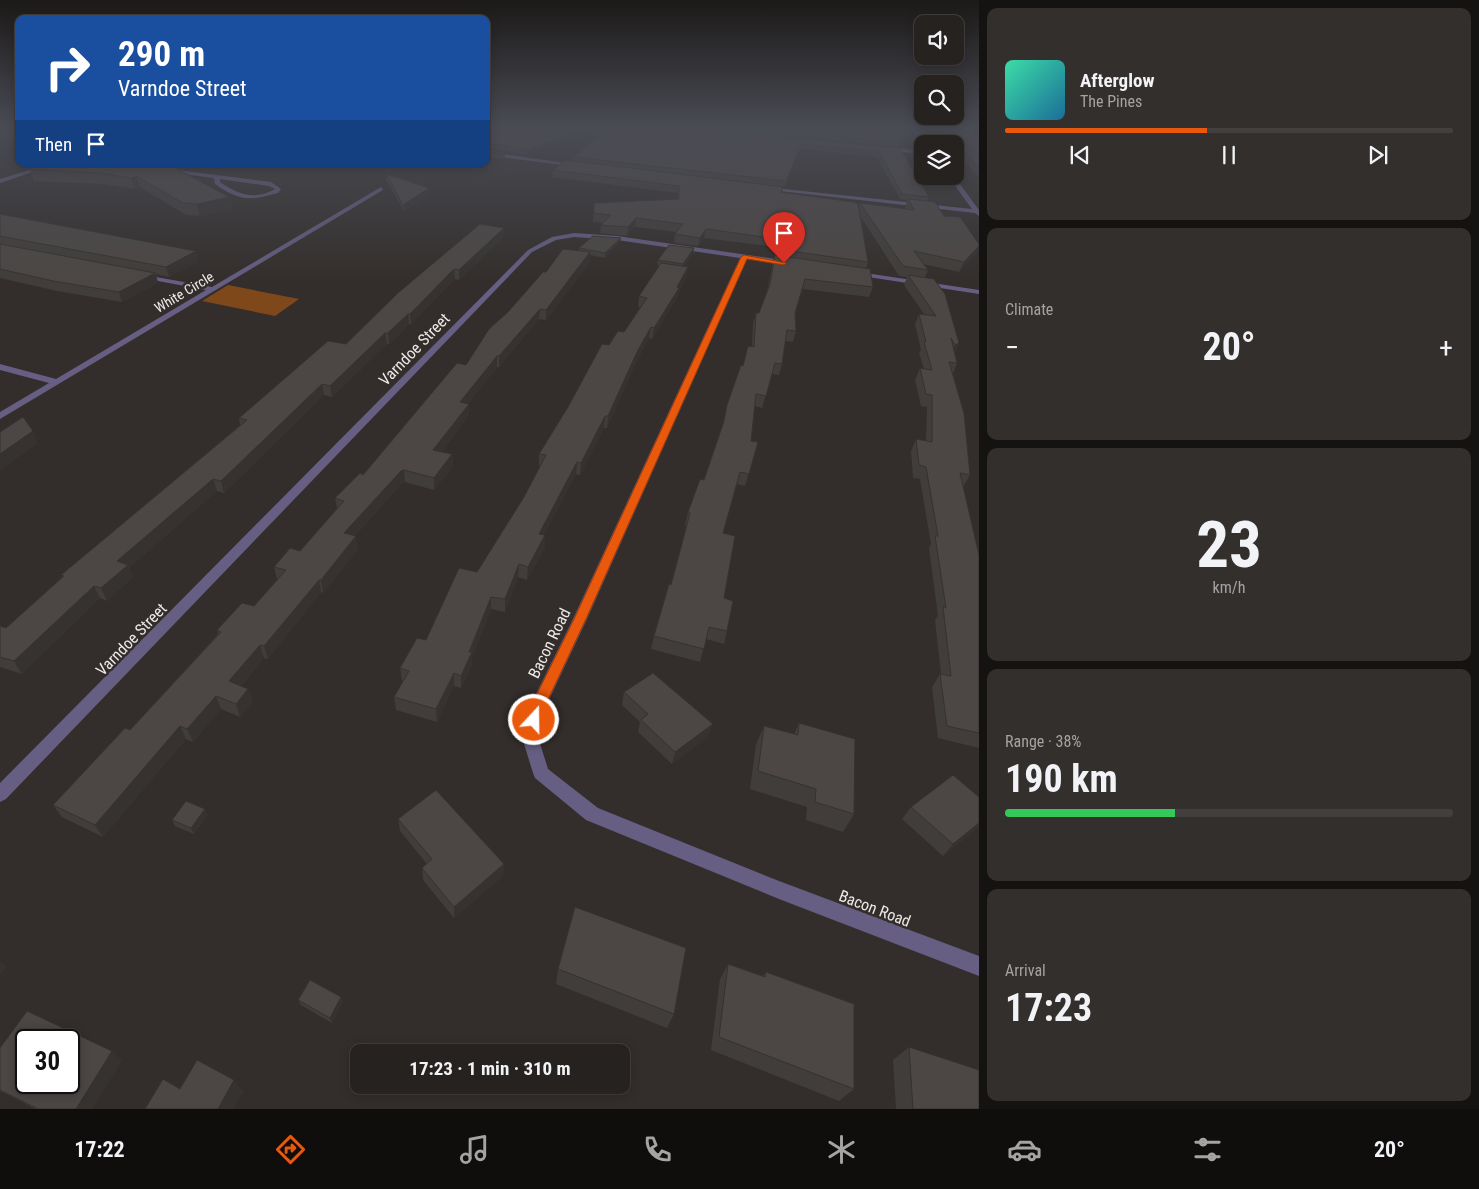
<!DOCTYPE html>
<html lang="en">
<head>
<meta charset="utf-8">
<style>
	body { margin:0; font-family:"Roboto Condensed",sans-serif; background:#322f2d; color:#f1f3f6; height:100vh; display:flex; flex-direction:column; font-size:19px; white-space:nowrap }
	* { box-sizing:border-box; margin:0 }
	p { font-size:16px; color:#a4a4a5 }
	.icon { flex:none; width:28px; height:28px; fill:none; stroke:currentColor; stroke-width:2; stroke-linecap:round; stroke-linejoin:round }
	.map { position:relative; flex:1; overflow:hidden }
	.side { display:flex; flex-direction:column; gap:8px; padding:8px; background:#151312; width:500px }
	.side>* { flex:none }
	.banner { position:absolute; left:15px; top:15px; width:475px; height:152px; border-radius:10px; box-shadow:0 2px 12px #0003,0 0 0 1px #423f3e; background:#1a4fa0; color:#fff; overflow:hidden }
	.tools { position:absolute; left:914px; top:15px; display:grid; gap:10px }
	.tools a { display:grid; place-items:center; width:50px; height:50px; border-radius:10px; background:#262220; box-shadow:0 2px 12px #0003,0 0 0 1px #423f3e; font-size:25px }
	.speed { position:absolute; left:15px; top:1029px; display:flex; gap:10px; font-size:25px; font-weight:700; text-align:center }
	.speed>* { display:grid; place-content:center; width:65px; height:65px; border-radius:50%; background:#262220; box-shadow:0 2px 12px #0003,0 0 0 1px #423f3e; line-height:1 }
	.speed .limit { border:2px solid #111; border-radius:8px; background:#fff; color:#111 }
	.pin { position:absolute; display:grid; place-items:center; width:42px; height:42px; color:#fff; margin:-51px -21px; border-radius:50% 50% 50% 0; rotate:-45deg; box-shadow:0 0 5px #0007 }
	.pin .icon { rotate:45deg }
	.me { position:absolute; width:55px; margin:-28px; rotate:21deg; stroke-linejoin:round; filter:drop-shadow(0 0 4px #0008) }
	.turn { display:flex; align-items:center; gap:18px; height:105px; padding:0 20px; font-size:22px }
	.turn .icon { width:65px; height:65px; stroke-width:2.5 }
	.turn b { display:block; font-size:35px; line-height:42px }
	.then { display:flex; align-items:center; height:48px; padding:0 20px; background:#0003; gap:10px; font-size:19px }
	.big { font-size:38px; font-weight:700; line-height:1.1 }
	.side .card { flex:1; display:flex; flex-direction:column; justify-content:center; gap:8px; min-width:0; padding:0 18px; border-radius:10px; background:#322f2d }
	.side .dial { align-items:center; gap:0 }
	.dial b { font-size:65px; line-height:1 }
	.song { display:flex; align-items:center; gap:15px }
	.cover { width:60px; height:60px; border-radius:8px; background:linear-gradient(135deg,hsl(160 70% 55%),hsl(200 70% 35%)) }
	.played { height:5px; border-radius:2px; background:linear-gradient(90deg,#ea580c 45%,#423f3e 45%) }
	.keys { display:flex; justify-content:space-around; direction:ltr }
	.heat { display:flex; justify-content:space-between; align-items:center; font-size:28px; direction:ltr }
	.charge { height:8px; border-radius:4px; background:linear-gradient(90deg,#34c759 38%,#423f3e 0) }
	.trip { position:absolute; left:350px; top:1044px; width:280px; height:50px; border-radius:10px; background:#262220; box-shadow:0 2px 12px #0003,0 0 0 1px #423f3e; font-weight:700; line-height:50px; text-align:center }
	.tab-bar { display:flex; height:80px; justify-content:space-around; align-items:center; background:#0f0e0d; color:#a4a4a5 }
	.tab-bar .icon { width:35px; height:35px }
	.tab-bar .selected { color:#ea580c }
	.tab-bar b { font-size:22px; color:#f1f3f6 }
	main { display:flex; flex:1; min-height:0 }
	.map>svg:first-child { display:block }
	.green { fill:#7f481b }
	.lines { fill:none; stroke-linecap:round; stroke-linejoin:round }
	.service { fill:#665e83; fill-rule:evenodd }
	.minor { fill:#665e83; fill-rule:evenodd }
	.wall { fill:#413d3a; fill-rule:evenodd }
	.shaded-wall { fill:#353230 }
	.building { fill:#4c4744; stroke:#353230; fill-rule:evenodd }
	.route { fill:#ea580c; stroke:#983908 }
	.labels { text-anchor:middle; stroke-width:5; stroke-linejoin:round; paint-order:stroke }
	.far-street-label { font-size:14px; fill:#ece9e7; stroke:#332e2b }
	.street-label { font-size:16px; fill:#ece9e7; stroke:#332e2b }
</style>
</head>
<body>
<main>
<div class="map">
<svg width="979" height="1109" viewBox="0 0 979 1109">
	<rect width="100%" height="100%" fill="#332e2b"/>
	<!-- green -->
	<path class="green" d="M228 285 299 299 275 316 202 301Z"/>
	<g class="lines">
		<!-- service -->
		<path class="service" d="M49 164H57L0 183V179Z
			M169 169 271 182 281 189 278 193C250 201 239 201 215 184L214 178 167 172ZM220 179 269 186 275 189C255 201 237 194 220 182Z"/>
		<!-- minor -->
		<path class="minor" d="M911 128H915L928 144H923Z
			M885 147 922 151V154L883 150Z
			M486 148 509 155 580 165 577 167 508 158 486 151Z
			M948 176H954L979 210V216L975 213 762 189 765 187 972 209Z
			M381 187 383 190 0 419V412L49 383 0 370V364L56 379 206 290 142 278H139V274L212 287Z
			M574 233 617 236 789 261 793 263 789 265 747 259 587 619 546 706 537 734 548 769 598 808 779 881 979 956V976L779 899 586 820 535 778 533 773 521 734 530 706 573 619 740 258 617 240 574 237 556 240 532 252 6 799 0 802V783L528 250 552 237Z
			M852 271 979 290V294L855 275H852Z"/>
	</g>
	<!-- wall -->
	<path class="wall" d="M486 128H602L526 155 486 147Z
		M610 128 900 148 929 197 927 201 944 216 976 254 959 272 923 264 928 270 925 277 959 343 955 352 957 363 953 374 970 475 963 487 979 555V748L938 738 932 687 940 674H941L935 620 938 616 929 548 931 544 920 479 913 478 911 451 916 439 926 441 927 407 921 406 915 380 920 368 924 369 919 353 921 350 915 324 919 314H924L904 285 907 277 899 276 861 217 868 262 866 269 873 287 869 297 803 289 795 314 796 331 793 342 785 341 782 364 779 375 772 374 762 408 755 406 751 441 758 442 745 486 737 484 723 534 724 598 727 631 724 644 706 639 700 662 651 649 654 636 671 585 687 525H685L688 512 704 480 722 426 727 405 752 347 753 324 756 313H759L768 287 776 247 704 238 698 246 674 243 675 234 677 232 635 227 627 236 600 233 601 225 603 223 593 222 594 203 678 199V193L552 177 553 170 571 161 572 157ZM800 149 877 157 900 199 907 200 905 208V209L860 203 859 207 782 192 783 187 769 185 785 187Z
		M694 128H853L900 142 898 147Z
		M934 128H972L979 135V177L955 151V144H949Z
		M486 148 505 154V159L486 157Z
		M168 164 229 197 232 209 200 216 186 215 140 187 135 189 102 184 34 181 30 169Z
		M386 174 429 188 430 195 404 211 386 180Z
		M0 214 196 251 198 261 169 277 156 274 158 283 122 302 57 291 0 278Z
		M504 237 459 280 455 279 411 324H409L389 344H387L332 397 324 395 224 493 217 491 129 568 133 577 107 601 100 598 22 674 0 667V626L6 628 62 577 61 575 240 425 239 418 346 344 399 292Z
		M620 242 605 258 590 255V262L546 320 539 319 499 367H497L468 404 469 415 441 452 452 454 453 466 434 490 405 482 402 483 355 536 358 549 323 593 321 592 268 659 264 658 241 686 248 689 253 702 240 717 221 709 193 742 186 739 103 837 62 817 53 805 130 730 218 634 217 630 254 606 278 580 277 579 274 567 300 551 337 508 335 498 363 475 466 365 508 312 546 272 579 251V248Z
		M694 248 693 253 684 267 687 277 678 294 677 298 652 339 649 338 636 363 607 428H604L580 475 576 474 544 535H545V548L527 580 518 577 505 612 491 609 472 658V665L461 688 454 686 437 722 396 710 394 697 403 681H402L400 668 426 640 477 572 524 497 541 466H539V454L609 345 624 332 640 307H638L639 296 660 265H657L658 260Z
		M624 692 708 737 672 764 638 732 640 722 622 705Z
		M799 723 854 814 843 832 806 820 807 807 750 789 756 744 764 726 794 734Z
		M911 807 979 827 943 856 902 819Z
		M208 815 194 834 175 826 172 820Z
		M398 819 504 864 503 876 454 918 423 880 422 868 427 864 400 831Z
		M728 964 763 976 766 972 854 1089 839 1101 711 1050 720 979Z
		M558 969 674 1014 667 1028 556 984Z
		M341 997 343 1002 332 1023 301 1005 298 1000Z
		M909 1047 979 1109H896L893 1060Z
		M0 1048 122 1060 92 1109H35L0 1091Z"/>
	<!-- shaded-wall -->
	<path class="shaded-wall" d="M589 128H602L526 155V150Z
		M802 144 800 149 785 187 786 181Z
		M136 176 140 187 135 189 131 178Z
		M429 188 430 195 404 211 403 205Z
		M229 197 232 209 200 216 197 204Z
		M636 218 635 227 627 236 628 227Z
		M504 228V237L459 280V270Z
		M706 229 704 238 698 246 700 238Z
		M621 238 620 242 605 258V253Z
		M979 246 976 254 959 272 964 262Z
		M694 248 693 253 682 269 683 264Z
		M196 251 198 261 169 277 166 267Z
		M590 252V262L546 320V310Z
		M688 267 687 277 678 294 677 298 652 339 654 328Z
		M454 269 455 279 411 324 410 314Z
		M155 273 158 283 122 302 119 292Z
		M540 309 539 319 499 367V356Z
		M408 314 409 324 389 344 388 333Z
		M651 327 649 338 636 363 607 428 608 416 637 352Z
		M385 333 387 344 332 397 330 386Z
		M959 343 954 354 950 356 955 345Z
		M497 356V367L460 414V402Z
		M322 384 324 395 224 493 221 481Z
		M469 404V415L433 462V450Z
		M605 416 604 428 580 475 581 463Z
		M33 431 38 443 0 471V454Z
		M452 454 453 466 434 490V478Z
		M577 462 576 474 539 546V534Z
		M404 470 405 482 402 483 346 546 344 533 401 471Z
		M213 479 217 491 129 568 133 577 107 601 101 588 117 561Z
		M545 535V548L527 580 528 567Z
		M356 536 358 549 323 593 321 580Z
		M519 564 518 577 505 612V599Z
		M319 580 321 592 268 659 264 646Z
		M94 586 100 598 22 674 14 661Z
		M491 597V609L472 658V665L461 688V676Z
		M260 645 264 658 234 694 229 681Z
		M454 673V686L437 722 436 709Z
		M248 689 253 702 240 717 236 704Z
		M216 696 221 709 193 742 187 729Z
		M713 724 708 737 672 764 675 752Z
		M180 726 186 739 103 837 95 825Z
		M205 809 208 815 194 834 191 828Z
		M979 823V827L943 856 953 844Z
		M504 864 503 876 454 918V907Z
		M0 961 7 967 0 975Z
		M341 997 343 1002 332 1023 330 1018Z
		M112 1051 122 1060 92 1109H76Z
		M234 1080 244 1092 234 1109H218Z"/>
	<!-- building -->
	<path class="building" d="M486 128H589L526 150 486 142Z
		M610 128H692L900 148 929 197 902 194 879 152 840 148 802 144 786 181 572 157Z
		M744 128H853L900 132V142Z
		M942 128H972L979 135V167Z
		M486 148 505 154 486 152Z
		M566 160 783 187 781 192 853 202 858 204 868 262 776 249 778 239 706 229 700 238 675 234 683 224 636 218 628 227 601 225 611 215 594 213V203L679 199V186L553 170Z
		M42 164H168L229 197 197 204 183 203 136 176 131 178 99 173 30 169Z
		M386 174 429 188 403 205Z
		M908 199 935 202 944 216 960 217 979 244V246L964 262 914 251 928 270 903 266 860 203 914 210Z
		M0 214 196 251 166 267 0 236Z
		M480 224 504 228 459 270 454 269 410 314H408L388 333H385L330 386 322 384 221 481 213 479 117 561 128 565 101 588 94 586 14 661 0 657V626L6 628 64 576 61 575 247 420 239 418 328 341 346 344 399 292Z
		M593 236 621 238 605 253 579 248Z
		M0 244 155 273 119 292 53 281 0 269Z
		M669 245 694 248 683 264 658 260Z
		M563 249 590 252 546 310 540 309 499 356H497L460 402 469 404 433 450 452 454 434 478 404 470 401 471 344 533 356 536 321 580H319L264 646 260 645 229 681 248 689 236 704 216 696 187 729 180 726 95 825 53 805 125 728 130 730 221 632 217 630 242 603 254 606 286 570 274 567 290 548 300 551 344 501 335 498 360 473 363 475 457 363 466 365 489 329 508 312 543 272H546Z
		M775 255 870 269 873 287 805 279 795 313 796 331 787 330 782 364 775 363 766 396 756 394 751 441 758 442 749 474 740 472 723 533 735 536 724 598 733 601 727 631 709 627 704 649 654 636 669 584 671 585 690 513 688 512 700 479 704 480 724 421 727 405 741 365 743 366 748 346 754 347 756 313H759L770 284Z
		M661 263 688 267 677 287 679 288 654 328 651 327 637 352 608 416H605L581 463 577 462 539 534 545 535 528 567 519 564 505 599 491 597 469 652H472L461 676 454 673 436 709 394 697 409 671 400 668 417 638 426 640 459 568 477 572 524 497 546 455 539 454 568 407 602 344 609 345 618 331 624 332 647 298 639 296Z
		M908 275 934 279 945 294 959 343 955 345 951 338 957 363 949 362 964 413 970 475 960 473 979 555V733L947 726 940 674 951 676 943 607 946 608 935 536H938L926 467 919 465 916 439 932 442V395L926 394 920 368 932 370 924 342H926L919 314 936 316Z
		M23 417 33 431 0 454V432Z
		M653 673 713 724 675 752 641 720 648 714 624 692Z
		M799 723 855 739 854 814 815 802 816 789 758 771 764 726 798 735Z
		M953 775 979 797V823L953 844 911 807Z
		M436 790 504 864 454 907 422 868 432 859 398 819Z
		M186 801 205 809 191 828 172 820Z
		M575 907 686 948 674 1014 558 969Z
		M728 964 765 977 766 972 854 1004V1089L719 1037Z
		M310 980 341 997 330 1018 298 1000Z
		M27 1011 112 1051 76 1109H38L0 1090V1048ZM26 1040H69V1082H26Z
		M909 1047 979 1070V1109H913Z
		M197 1060 234 1080 218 1109H145L163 1079 180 1089Z"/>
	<!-- sky -->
	<linearGradient id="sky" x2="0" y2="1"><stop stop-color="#1c1918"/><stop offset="0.45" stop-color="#4a4c55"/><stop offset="1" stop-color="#4a4c55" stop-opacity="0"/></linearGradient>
	<rect width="979" height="283" fill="url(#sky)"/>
	<!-- route -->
	<path class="route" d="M744 255 787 263 784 265 747 259 586 619 545 706 539 724 534 726 528 724 526 720 531 706 574 619 741 257Z"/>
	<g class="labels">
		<!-- far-street labels -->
		<g class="far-street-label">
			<text transform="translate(184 292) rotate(-31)" y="5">White Circle</text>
		</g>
		<!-- street labels -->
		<g class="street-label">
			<text transform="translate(414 349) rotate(-46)" y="6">Varndoe Street</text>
			<text transform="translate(131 639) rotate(-46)" y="6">Varndoe Street</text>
			<text transform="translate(549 643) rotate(-64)" y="6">Bacon Road</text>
			<text transform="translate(875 908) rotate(21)" y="6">Bacon Road</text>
		</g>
	</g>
</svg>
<div class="tools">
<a><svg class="icon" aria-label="sound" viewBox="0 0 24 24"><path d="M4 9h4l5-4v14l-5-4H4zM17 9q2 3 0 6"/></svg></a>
<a><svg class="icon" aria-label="search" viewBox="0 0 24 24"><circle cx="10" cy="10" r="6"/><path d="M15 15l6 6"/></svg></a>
<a><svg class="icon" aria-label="layers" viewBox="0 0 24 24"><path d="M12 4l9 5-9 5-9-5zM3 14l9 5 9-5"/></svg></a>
</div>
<div class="speed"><div class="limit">30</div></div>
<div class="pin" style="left:784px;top:263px;background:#d93025"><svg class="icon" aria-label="arrive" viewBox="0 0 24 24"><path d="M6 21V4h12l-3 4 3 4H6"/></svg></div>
<svg class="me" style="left:534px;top:720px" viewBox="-20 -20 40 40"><circle r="17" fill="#ea580c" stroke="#fff" stroke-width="3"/><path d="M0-11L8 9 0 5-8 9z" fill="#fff"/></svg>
<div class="trip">17:23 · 1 min · 310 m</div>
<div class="banner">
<div class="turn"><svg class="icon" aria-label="right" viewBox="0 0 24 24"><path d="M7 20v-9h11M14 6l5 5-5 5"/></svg><div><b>290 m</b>Varndoe Street</div></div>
<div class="then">Then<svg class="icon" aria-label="arrive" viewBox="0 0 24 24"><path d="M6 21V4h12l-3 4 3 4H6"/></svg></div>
</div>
</div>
<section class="side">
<div class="card">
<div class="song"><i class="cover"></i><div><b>Afterglow</b><p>The Pines</p></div></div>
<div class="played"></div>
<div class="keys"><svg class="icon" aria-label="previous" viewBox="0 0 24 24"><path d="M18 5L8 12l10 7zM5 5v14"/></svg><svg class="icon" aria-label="pause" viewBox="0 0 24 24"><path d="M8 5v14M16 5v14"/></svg><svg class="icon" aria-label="next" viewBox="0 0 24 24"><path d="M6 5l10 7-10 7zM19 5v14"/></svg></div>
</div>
<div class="card"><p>Climate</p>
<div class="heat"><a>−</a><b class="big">20°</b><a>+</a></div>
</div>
<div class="card dial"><b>23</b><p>km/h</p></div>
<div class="card"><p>Range · 38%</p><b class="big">190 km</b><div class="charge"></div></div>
<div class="card"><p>Arrival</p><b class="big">17:23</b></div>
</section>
</main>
<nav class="tab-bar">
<b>17:22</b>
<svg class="icon selected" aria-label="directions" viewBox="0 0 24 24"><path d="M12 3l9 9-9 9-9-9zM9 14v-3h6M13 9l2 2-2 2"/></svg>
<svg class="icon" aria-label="music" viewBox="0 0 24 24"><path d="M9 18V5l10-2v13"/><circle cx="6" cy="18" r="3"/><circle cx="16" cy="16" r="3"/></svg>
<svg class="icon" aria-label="phone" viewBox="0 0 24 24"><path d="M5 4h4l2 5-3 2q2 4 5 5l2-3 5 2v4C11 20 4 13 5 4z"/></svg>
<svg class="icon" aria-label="climate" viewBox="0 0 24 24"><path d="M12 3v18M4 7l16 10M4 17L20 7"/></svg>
<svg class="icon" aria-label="car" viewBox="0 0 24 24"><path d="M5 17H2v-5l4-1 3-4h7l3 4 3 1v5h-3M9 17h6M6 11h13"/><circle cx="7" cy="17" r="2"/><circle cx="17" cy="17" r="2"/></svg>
<svg class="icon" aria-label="filters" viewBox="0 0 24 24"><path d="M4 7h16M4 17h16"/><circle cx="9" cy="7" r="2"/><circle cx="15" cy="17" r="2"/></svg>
<b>20°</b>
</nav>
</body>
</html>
